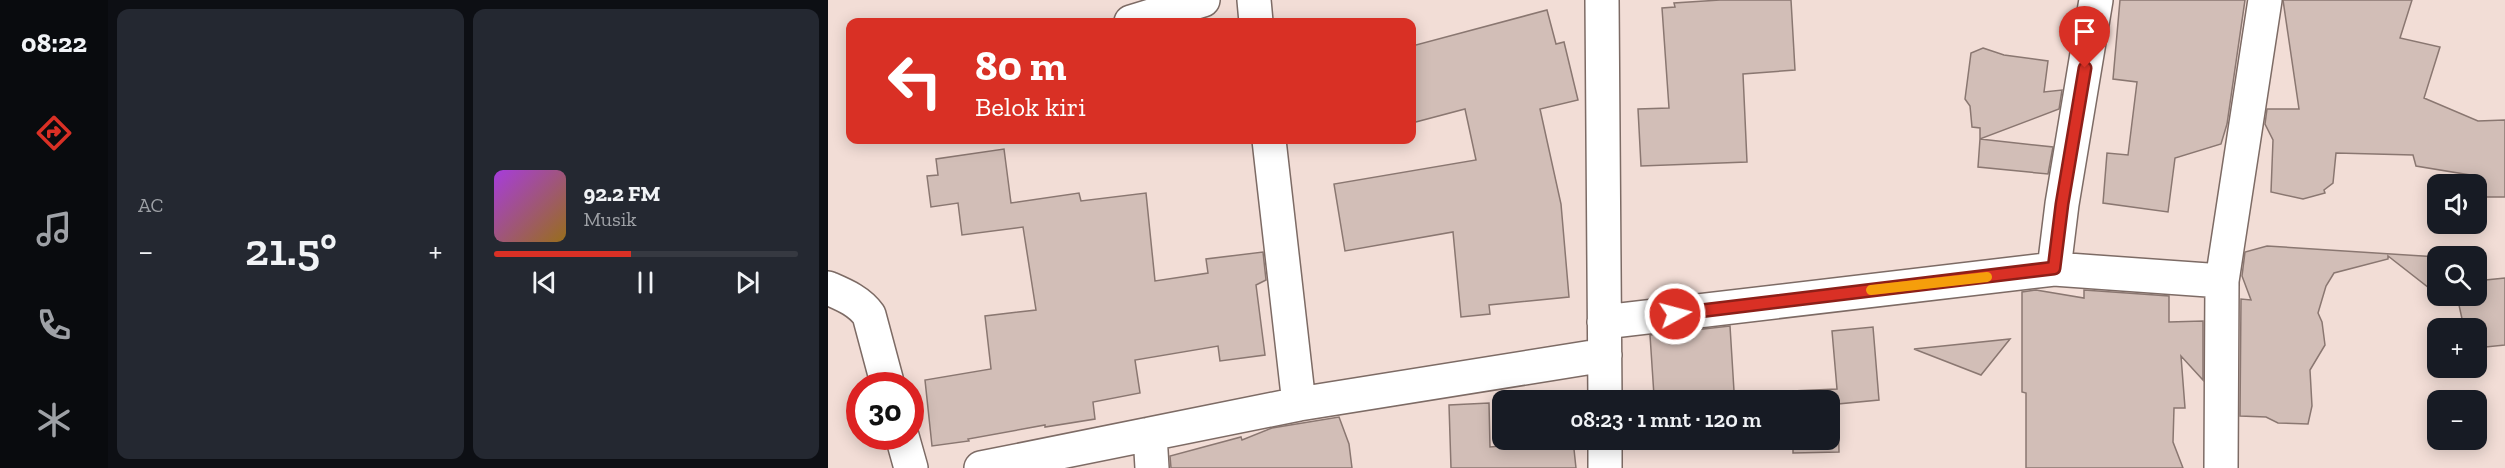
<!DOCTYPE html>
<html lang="id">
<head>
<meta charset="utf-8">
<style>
	body { margin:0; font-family:"Zilla Slab",serif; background:#242831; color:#f1f3f6; height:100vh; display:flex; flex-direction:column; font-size:22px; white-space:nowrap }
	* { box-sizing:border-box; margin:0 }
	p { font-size:20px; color:#9ea1a6 }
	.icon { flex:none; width:33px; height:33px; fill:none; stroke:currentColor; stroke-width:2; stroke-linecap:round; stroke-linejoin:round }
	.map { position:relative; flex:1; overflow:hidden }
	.details { display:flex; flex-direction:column; gap:9px; padding:9px; background:#0d0f14; width:720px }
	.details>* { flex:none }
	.hud { position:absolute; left:18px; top:18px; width:570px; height:126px; border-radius:12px; box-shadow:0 3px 15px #0003; background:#d93025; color:#fff; overflow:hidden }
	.buttons { position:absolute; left:1599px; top:174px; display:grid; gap:12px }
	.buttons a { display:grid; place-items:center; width:60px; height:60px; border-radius:12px; background:#171b24; box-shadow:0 3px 15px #0003; font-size:30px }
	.speed { position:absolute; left:18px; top:372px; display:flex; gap:12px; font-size:30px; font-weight:700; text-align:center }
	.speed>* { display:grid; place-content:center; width:78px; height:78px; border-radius:50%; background:#171b24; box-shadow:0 3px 15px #0003; line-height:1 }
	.speed .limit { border:9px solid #d22; background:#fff; color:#111 }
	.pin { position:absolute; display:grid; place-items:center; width:51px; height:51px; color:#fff; margin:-62px -26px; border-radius:50% 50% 50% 0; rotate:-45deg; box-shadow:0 0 6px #0007 }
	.pin .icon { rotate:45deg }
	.me { position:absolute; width:66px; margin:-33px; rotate:83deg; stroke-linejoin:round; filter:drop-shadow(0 0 4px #0008) }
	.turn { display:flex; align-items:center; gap:21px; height:126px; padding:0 30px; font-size:27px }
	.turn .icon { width:78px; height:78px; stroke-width:2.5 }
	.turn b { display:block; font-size:42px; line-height:51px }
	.big { font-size:45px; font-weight:600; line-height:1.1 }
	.details .tile { flex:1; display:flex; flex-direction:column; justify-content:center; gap:9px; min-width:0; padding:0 21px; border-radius:12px; background:#242831 }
	.song { display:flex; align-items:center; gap:18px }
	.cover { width:72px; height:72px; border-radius:9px; background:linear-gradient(135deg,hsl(280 70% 55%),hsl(40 70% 35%)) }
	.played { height:6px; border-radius:3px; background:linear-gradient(90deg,#d93025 45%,#363941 45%) }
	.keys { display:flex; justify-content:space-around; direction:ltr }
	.heat { display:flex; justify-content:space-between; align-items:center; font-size:33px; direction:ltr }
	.details .tiles { flex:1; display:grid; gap:9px; grid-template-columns:repeat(2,1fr) }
	.trip { position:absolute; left:664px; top:390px; width:348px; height:60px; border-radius:12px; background:#171b24; box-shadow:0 3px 15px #0003; font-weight:600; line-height:60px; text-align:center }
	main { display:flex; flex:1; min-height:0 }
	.tabs { display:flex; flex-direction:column; width:108px; justify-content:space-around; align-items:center; background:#090b0e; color:#9ea1a6 }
	.tabs .icon { width:42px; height:42px }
	.tabs .on { color:#d93025 }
	.tabs b { font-size:27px; color:#f1f3f6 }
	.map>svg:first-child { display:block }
	.building { fill:#d2beb7; stroke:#8a7771; stroke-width:1.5 }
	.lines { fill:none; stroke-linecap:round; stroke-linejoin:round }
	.street-casing { stroke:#7d6b65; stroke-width:36 }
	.street { stroke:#fff; stroke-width:33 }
	.route-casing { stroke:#8d1f18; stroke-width:15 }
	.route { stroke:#d93025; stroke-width:10 }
	.slow { stroke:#f59e0b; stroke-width:10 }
</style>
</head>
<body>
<main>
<nav class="tabs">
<b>08:22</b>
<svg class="icon on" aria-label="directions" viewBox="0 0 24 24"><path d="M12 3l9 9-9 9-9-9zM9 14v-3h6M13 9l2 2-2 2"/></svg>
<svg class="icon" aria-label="music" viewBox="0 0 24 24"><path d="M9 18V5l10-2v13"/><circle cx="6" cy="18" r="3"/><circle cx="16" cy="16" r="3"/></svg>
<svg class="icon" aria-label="phone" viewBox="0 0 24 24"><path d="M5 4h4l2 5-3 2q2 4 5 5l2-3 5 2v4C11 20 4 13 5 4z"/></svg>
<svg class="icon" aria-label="climate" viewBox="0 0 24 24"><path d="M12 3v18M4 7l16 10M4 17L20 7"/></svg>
</nav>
<section class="details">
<div class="tiles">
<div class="tile"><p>AC</p>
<div class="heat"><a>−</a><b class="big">21.5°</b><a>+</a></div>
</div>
<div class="tile">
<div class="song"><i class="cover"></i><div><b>92.2 FM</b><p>Musik</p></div></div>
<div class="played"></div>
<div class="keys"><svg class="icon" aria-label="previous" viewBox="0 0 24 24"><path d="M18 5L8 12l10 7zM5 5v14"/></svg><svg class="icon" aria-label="pause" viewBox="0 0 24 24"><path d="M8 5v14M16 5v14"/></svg><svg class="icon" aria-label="next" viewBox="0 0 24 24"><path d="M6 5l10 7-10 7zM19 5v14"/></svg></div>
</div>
</div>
</section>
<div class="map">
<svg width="1677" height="468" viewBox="0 0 1677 468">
	<rect width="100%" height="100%" fill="#f2ddd6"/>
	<!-- building -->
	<path class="building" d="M892 0H963L967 70 915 74 919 162 813 166 810 109 841 108 834 8 847 7 846 3Z
		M1292 0H1417L1399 124 1393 144 1347 158 1340 212 1275 203 1279 153 1300 155 1309 82 1285 79Z
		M1455 0H1584L1572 38 1612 47 1596 98 1650 121 1677 120V197H1648V176L1588 166 1585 155 1508 153 1505 183 1496 190 1497 193 1475 199 1443 192 1445 140 1437 124 1439 109H1471Z
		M719 10 728 44 736 42 750 100 712 109 733 204 741 297 661 305 662 314 633 317 625 232 517 251 506 184 648 160 637 109 584 123V46Z
		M1155 48 1176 55 1220 61 1216 92 1234 90 1231 109 1152 139V128L1144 127 1142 106 1137 99 1143 53Z
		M1152 139 1225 147 1220 174 1150 167Z
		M176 149 183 203 251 193 253 201 318 193 327 281 380 273 378 259 435 252 438 280 428 285 437 355 392 361 390 346 307 360 312 393 265 402 267 419 217 427V425L140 439 141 441 104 446 97 380 163 369 157 316 208 310 195 227 134 235 130 203 103 207 99 176 110 175 108 159Z
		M1439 246 1610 257V281L1605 291 1560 256V259L1506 273 1498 286 1490 313 1494 322 1497 345 1482 370 1484 406 1480 424 1450 423 1438 417 1412 416 1413 299 1423 300 1414 276 1417 252Z
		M1677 278V345L1648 348V328H1636L1629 296H1648V281Z
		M1208 290 1256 298V290L1341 296V322L1375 321V380L1353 356 1357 408H1346L1345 442 1355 468H1198V393L1194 392V292Z
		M902 326 906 391 826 396 822 335Z
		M1045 327 1051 400 1010 404 1011 452 965 453V440H1002V400H964V391L1009 389 1004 331Z
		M1182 339 1153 375 1086 349Z
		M661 403 662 447 745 440 748 468H623L621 405Z
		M511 417 521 444 524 468H343L342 456 413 437 414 440 444 428Z"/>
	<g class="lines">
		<!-- street casing -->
		<g class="street-casing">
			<path id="street" d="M426 0 428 22
				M774 0 777 400
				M303 22 375 0
				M441 140 471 404
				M1226 269 1234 204 1268 0
				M0 288C16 295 31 301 41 315L60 386
				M776 322 1226 269 1394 281
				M322 434 324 468
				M74 436 83 468
				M777 440V468
				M153 468 471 404 777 355
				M1393 468 1394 281 1437 0"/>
		</g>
		<!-- street -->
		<use href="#street" class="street"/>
	</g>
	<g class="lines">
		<!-- route casing -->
		<g class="route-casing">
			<path id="route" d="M847 314 1226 268 1234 204 1257 68"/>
		</g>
		<!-- route -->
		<use href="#route" class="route"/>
		<!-- slow -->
		<path class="slow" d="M1043 290 1159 277"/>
	</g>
</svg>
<div class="buttons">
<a><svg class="icon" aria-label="sound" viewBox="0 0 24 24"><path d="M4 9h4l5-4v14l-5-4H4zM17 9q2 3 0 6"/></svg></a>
<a><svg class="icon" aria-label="search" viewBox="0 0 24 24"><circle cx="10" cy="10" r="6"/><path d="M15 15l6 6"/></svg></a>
<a>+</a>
<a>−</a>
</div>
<div class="speed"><div class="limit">30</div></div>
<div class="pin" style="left:1257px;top:68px;background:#d93025"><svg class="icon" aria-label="arrive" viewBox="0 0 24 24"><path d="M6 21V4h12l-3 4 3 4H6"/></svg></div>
<svg class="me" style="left:847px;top:314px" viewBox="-20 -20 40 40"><circle r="17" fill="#d93025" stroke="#fff" stroke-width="3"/><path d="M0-11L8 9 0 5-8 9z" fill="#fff"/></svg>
<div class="trip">08:23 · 1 mnt · 120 m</div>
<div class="hud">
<div class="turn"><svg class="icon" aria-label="left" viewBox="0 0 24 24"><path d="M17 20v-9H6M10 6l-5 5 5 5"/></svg><div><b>80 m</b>Belok kiri</div></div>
</div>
</div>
</main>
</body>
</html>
